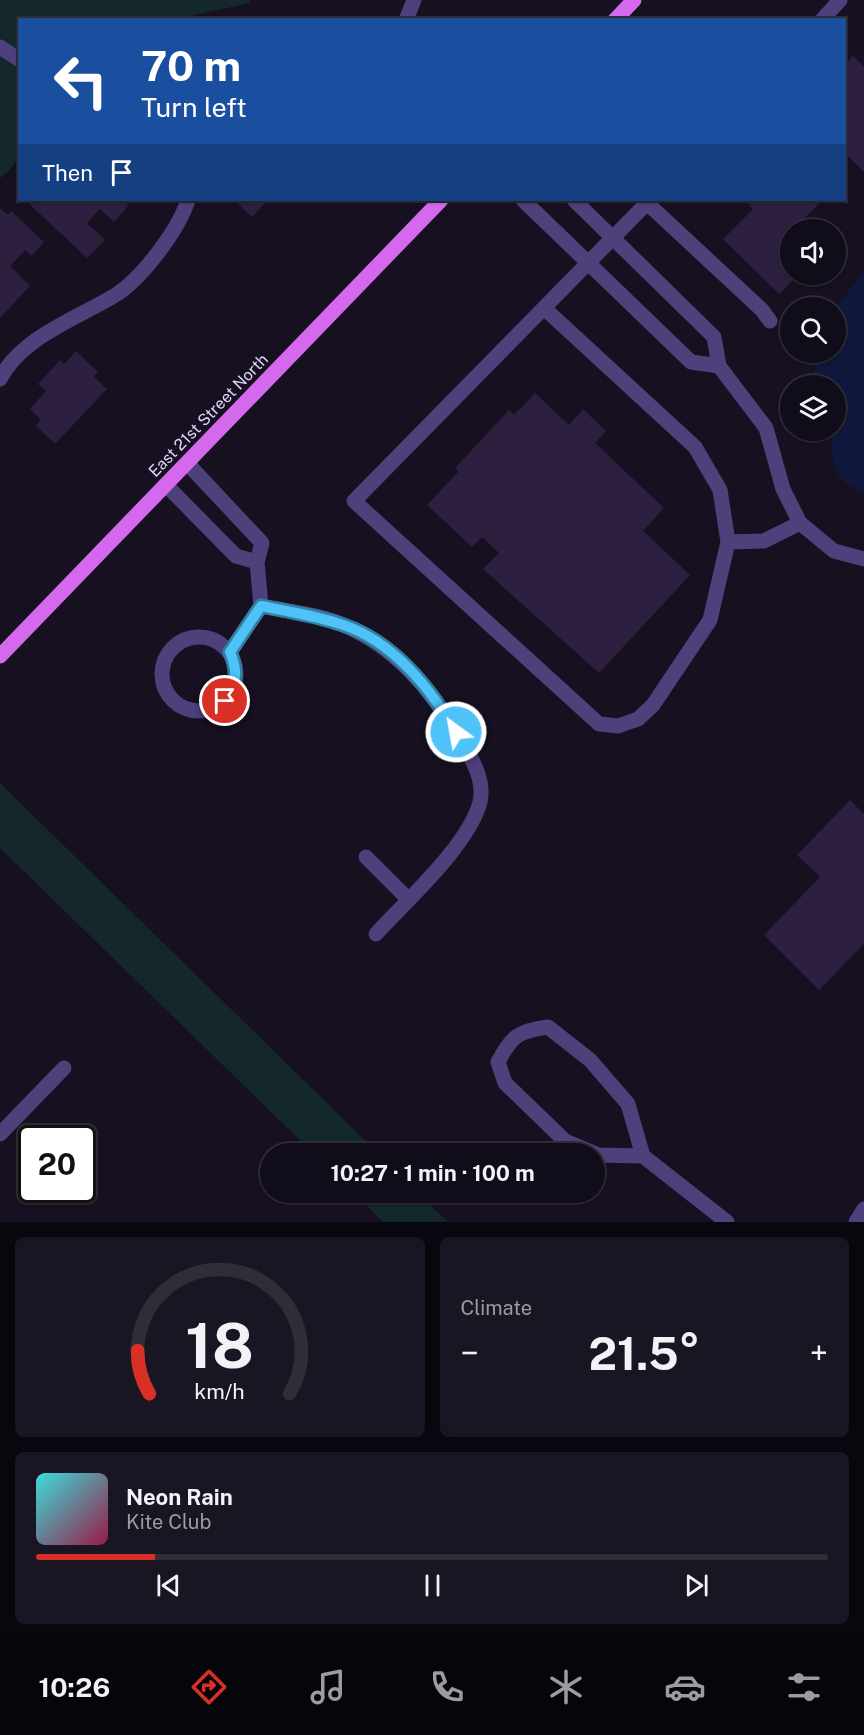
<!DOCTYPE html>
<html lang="en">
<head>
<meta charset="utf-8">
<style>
	body { margin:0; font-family:"Public Sans",sans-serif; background:#191522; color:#f1f3f6; height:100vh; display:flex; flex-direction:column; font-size:22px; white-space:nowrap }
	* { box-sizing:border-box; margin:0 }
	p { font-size:20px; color:#9c9ba2 }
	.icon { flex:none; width:33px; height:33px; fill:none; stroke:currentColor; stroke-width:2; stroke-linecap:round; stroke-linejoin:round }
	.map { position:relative; height:1222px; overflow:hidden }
	.sheet { display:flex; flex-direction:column; gap:15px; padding:15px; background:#09070e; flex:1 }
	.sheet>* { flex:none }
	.guide { position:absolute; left:18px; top:18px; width:828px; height:183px; border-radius:0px; box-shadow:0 2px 4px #0004,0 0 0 2px #302c38; background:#1a4fa0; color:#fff; overflow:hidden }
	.fabs { position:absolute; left:780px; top:219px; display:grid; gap:12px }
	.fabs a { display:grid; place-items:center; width:66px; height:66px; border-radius:50%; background:#100c19; box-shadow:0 2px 4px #0004,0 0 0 2px #302c38; font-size:30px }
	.speed { position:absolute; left:18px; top:1125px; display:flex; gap:12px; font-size:30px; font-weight:700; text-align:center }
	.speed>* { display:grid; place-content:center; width:78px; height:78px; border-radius:50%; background:#100c19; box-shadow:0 2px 4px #0004,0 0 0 2px #302c38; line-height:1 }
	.speed .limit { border:3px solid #111; border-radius:9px; background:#fff; color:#111 }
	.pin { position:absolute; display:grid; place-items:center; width:51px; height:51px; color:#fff; margin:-26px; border:3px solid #fff; border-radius:50%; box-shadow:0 2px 6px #0007 }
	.me { position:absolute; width:66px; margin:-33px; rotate:328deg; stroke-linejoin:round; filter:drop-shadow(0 0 4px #0008) }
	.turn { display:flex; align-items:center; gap:21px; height:126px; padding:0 24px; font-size:27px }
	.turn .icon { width:78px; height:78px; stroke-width:2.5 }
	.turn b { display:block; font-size:42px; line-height:51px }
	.then { display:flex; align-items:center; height:57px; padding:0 24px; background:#0003; gap:12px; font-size:22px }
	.big { font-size:45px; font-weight:700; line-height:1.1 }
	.sheet .card { flex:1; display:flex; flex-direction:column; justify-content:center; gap:9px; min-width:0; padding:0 21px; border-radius:9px; background:#191522 }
	.sheet .dial { align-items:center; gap:0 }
	.dial svg { height:156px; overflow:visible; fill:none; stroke:#302c38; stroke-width:7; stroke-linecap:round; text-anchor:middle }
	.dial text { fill:#f1f3f6; stroke:none }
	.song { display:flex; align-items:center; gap:18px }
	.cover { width:72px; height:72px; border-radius:9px; background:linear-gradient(135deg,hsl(180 70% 55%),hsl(340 70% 35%)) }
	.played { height:6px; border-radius:3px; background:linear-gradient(90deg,#d93025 15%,#302c38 15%) }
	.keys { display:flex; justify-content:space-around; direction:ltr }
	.heat { display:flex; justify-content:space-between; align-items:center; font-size:33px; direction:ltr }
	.sheet .tiles { flex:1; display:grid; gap:15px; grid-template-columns:1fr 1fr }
	.card:last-child { grid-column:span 2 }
	.trip { position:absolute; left:260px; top:1143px; width:345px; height:60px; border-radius:30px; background:#100c19; box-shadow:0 2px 4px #0004,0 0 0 2px #302c38; font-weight:700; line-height:60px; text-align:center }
	.tab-bar { display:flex; height:96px; justify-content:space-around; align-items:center; background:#06050a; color:#9c9ba2 }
	.tab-bar .icon { width:42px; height:42px }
	.tab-bar .current { color:#d93025 }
	.tab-bar b { font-size:27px; color:#f1f3f6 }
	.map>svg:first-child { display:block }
	.green { fill:#14272b }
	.water { fill:#0f173b }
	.building { fill:#2c1f40 }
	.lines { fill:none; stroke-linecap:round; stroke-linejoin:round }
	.minor { stroke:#4e417b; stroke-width:15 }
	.major { stroke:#d569ee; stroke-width:15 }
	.route-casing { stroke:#337fa1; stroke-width:15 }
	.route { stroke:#4fc3f7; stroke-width:10 }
	.labels { text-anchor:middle; stroke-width:6; stroke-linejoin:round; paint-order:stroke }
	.street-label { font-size:16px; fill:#e1d6fa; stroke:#161021 }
</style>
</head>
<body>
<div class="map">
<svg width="864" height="1222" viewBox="0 0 864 1222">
	<rect width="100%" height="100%" fill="#161021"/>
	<!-- green -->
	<path class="green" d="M0 0H250V3L176 19 20 20 19 156 10 170 0 178Z
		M0 783 378 1153H313L0 848Z
		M353 1193H418L448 1222H383Z"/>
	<!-- water -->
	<path class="water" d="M864 270V492L861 493C828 474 834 466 831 431L836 430V386L815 385 813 380 817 353 836 352V308Z"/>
	<!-- building -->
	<path class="building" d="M853 56 864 67V172L844 152V65Z
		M25 200H123L129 205 114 222 100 209 87 223 105 240 87 258Z
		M234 200H268L252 217Z
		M744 200H823L784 238 790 244V274H799L779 294 723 239 753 209Z
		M0 208 8 215 11 211 44 242 32 256 25 250 10 266 30 286 0 318Z
		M76 351 98 372 94 377 107 389 55 444 36 426 41 420 30 409 46 391 38 384 60 360 64 364Z
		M535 393 569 425 583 409 606 431 595 443 664 508 643 531 690 575 599 673 483 569 499 553 482 537 472 547 427 505 458 472 455 468 509 410 514 415Z
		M850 800 864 814V944L819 990 764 935 820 877 797 855Z"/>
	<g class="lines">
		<!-- minor -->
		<path class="minor" d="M406 20 414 0
			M822 20 840 0
			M0 47 20 60
			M523 200 691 362 719 366
			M574 200 714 337 719 366 766 428 783 489 800 523 834 551 864 559
			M647 203 762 310 770 321
			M544 308 695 447 720 490 728 542 710 620 653 705 638 719 618 726 599 724 354 501 650 200
			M0 379C22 336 79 318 117 294 143 277 179 229 188 200
			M187 463 262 543 257 562 261 606C286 611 317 614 341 624 395 646 431 689 460 739 471 757 485 779 480 802 469 845 406 901 376 934
			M166 485 230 550 236 556 257 562
			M728 542 764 541 800 523
			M162 674a37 37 0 1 1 74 0a37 37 0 1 1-74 0Z
			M230 652 261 606
			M366 857 408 899
			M0 1134 64 1068
			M643 1156 598 1155 565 1141 505 1083 498 1062C512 1035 519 1031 548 1027L590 1060 628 1104 643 1156 727 1222
			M856 1222 864 1209"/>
		<!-- major -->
		<path class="major" d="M615 20 634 0
			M0 656 441 200"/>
	</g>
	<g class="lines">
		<!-- route casing -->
		<g class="route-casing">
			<path id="route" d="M225 701C237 685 238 671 230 652L261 606C286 611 312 615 337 623 390 638 429 686 456 732"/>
		</g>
		<!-- route -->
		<use href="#route" class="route"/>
	</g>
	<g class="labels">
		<!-- street labels -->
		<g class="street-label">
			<text transform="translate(208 415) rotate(-46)" y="6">East 21st Street North</text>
		</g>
	</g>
</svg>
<div class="fabs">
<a><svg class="icon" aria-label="sound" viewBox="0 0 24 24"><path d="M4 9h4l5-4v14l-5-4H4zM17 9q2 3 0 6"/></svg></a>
<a><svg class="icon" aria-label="search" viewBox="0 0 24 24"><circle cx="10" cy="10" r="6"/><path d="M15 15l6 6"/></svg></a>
<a><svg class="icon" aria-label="layers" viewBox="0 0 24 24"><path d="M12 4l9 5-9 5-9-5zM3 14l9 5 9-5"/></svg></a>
</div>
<div class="speed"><div class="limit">20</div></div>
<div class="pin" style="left:225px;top:701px;background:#d93025"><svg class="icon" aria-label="arrive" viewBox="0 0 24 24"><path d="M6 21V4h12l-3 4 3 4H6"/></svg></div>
<svg class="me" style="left:456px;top:732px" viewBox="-20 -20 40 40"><circle r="17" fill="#4fc3f7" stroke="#fff" stroke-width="3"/><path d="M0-11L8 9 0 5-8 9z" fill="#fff"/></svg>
<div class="trip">10:27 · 1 min · 100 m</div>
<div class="guide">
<div class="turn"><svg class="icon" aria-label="left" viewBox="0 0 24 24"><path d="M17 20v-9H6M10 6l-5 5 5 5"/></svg><div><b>70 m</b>Turn left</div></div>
<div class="then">Then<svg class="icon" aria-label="arrive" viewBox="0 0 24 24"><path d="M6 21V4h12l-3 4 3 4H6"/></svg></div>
</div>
</div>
<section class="sheet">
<div class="tiles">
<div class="card dial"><svg viewBox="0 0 100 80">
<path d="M14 69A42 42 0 1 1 86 69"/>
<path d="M14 69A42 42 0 0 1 8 47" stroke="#d93025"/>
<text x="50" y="56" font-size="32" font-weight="700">18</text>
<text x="50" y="72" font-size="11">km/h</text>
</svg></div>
<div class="card"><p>Climate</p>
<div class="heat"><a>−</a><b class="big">21.5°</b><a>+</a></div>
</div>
<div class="card">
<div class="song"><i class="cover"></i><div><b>Neon Rain</b><p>Kite Club</p></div></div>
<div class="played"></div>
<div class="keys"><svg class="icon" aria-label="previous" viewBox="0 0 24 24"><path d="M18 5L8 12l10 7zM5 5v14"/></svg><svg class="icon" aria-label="pause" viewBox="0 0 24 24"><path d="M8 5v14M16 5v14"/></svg><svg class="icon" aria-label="next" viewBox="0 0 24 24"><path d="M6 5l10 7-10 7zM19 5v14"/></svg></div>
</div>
</div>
</section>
<nav class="tab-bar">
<b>10:26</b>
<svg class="icon current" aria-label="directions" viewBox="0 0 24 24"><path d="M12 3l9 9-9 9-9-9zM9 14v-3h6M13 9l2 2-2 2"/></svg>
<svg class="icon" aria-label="music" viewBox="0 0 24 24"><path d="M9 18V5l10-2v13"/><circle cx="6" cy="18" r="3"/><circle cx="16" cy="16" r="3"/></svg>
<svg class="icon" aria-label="phone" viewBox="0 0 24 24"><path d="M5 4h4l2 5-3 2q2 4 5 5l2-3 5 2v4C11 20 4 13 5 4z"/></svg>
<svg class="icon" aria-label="climate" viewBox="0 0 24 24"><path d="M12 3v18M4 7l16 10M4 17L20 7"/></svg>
<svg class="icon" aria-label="car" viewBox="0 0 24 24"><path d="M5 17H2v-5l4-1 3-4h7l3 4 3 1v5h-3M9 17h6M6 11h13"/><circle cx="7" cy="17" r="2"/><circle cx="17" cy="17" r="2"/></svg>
<svg class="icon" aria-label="filters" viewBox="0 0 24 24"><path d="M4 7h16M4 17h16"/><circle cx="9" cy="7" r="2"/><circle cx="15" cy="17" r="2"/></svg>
</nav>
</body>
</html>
